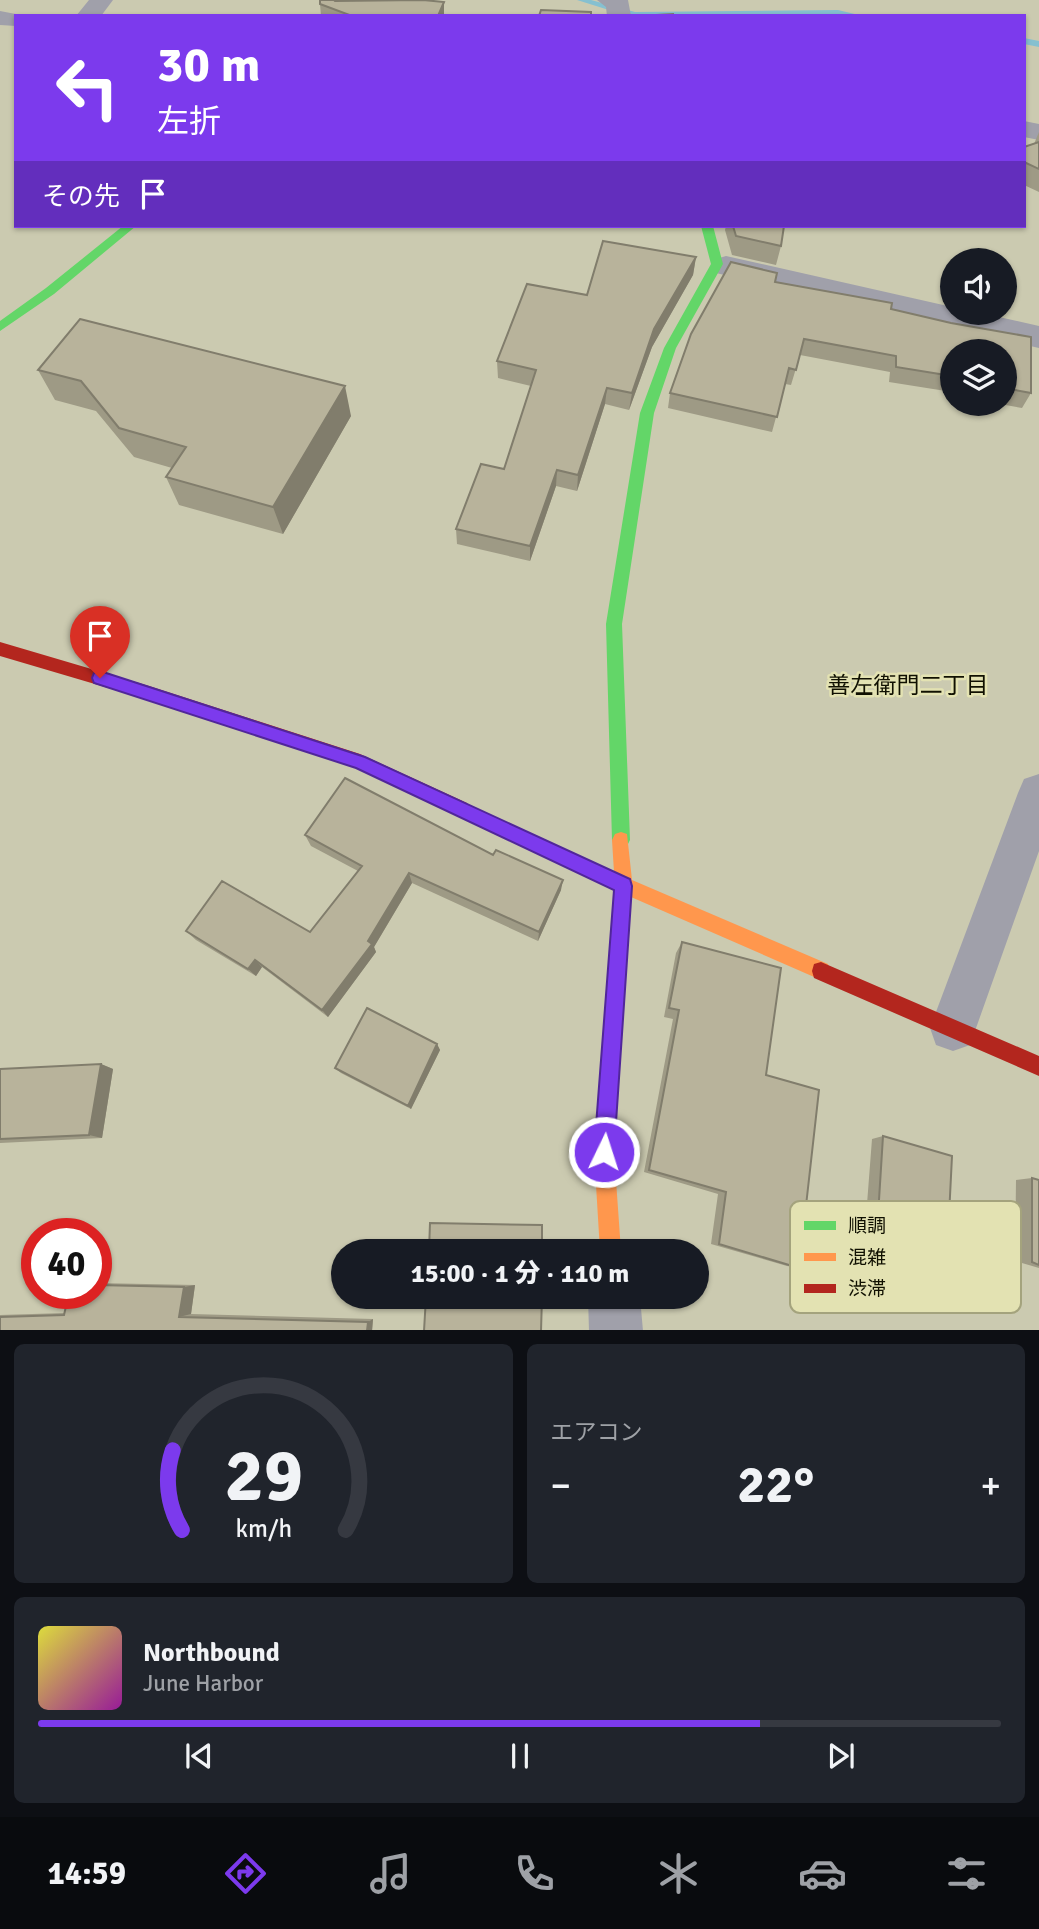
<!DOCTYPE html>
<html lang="ja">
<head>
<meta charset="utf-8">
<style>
	body { margin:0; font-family:Signika,"Noto Sans JP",sans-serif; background:#20242c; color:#f1f3f6; height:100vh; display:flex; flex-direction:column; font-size:26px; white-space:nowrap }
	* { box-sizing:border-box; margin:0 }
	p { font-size:23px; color:#9ea1a6 }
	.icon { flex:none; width:38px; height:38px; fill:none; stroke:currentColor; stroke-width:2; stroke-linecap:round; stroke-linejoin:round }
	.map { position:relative; height:1330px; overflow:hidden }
	.details { display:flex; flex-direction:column; gap:14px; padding:14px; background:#0d0f14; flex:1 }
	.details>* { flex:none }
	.top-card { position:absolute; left:14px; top:14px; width:1012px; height:214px; border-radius:0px; box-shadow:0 2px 5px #0004; background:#7c3aed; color:#fff; overflow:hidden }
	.fabs { position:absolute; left:940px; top:248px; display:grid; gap:14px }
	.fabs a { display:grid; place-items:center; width:77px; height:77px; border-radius:50%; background:#171b24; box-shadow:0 2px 5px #0004; font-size:35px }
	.speed { position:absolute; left:21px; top:1218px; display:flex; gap:14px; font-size:35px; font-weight:700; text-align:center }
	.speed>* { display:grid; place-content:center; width:91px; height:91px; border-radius:50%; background:#171b24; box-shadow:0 2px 5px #0004; line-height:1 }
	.speed .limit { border:10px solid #d22; background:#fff; color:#111 }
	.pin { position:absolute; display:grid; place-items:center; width:60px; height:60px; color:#fff; margin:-72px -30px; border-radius:50% 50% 50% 0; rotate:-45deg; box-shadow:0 0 7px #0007 }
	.pin .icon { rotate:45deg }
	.me { position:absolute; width:77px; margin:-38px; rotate:4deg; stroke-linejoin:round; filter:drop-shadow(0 0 5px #0008) }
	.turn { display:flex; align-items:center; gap:24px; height:147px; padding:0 28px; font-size:32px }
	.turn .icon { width:91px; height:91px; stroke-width:2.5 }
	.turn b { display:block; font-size:49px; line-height:60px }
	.then { display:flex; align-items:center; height:66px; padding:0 28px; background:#0003; gap:14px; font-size:26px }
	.big { font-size:52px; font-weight:800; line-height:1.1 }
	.details .card { flex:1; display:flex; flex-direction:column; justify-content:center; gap:10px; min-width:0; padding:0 24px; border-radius:10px; background:#20242c }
	.details .dial { align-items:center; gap:0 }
	.dial svg { height:182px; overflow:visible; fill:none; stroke:#363941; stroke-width:7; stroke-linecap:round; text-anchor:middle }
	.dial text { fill:#f1f3f6; stroke:none }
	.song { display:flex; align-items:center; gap:21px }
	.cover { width:84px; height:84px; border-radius:10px; background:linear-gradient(135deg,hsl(60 70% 55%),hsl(300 70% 35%)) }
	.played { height:7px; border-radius:4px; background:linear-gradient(90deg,#7c3aed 75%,#363941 75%) }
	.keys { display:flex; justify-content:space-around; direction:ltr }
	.heat { display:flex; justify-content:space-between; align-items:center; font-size:38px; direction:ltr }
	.details .tiles { flex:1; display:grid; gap:14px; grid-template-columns:1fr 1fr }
	.card:last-child { grid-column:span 2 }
	.trip { position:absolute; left:331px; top:1239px; width:378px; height:70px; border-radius:35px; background:#171b24; box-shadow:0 2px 5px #0004; font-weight:800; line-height:70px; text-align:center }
	.dock { display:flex; height:112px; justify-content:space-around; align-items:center; background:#090b0e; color:#9ea1a6 }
	.dock .icon { width:49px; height:49px }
	.dock .active { color:#7c3aed }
	.dock b { font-size:32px; color:#f1f3f6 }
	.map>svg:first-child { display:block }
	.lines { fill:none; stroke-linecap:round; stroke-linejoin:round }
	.stream { fill:#86c0d0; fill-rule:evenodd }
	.street { fill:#a0a0aa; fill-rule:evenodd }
	.fast { fill:#63d668; fill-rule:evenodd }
	.slow { fill:#ff974d; fill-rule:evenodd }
	.jam { fill:#b3261e; fill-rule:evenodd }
	.wall { fill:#9e9a85 }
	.shaded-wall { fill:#817d6c }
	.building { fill:#b8b39b; stroke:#817d6c; stroke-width:2 }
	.route { fill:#7c3aed; stroke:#51269a; stroke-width:2 }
	.labels { text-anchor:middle; stroke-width:5; stroke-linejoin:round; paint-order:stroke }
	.neighbourhood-label { font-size:23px; fill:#101001; stroke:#e3e2b2 }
	.key { fill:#e3e2b2; stroke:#a4a37d; stroke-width:2 }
	.key-label { font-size:19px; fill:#101001 }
</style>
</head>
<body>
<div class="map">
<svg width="1039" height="1331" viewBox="0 0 1039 1331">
	<rect width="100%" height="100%" fill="#cbcab0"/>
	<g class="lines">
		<!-- stream -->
		<path class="stream" d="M577 0H591L635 12 838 10 863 16H628Z
			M1024 38 1039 41V47L1024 44Z"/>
		<!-- street -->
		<path class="street" d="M89 0H113L101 16H76Z
			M597 0H628L631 16H607L606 7Z
			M0 11 26 16H16V26L0 25Z
			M1024 121 1039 124V140L1024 137Z
			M726 256 952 307V313H981L1039 326V348L716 273 711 266 716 259Z
			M1039 774V851L970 1045 953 1051 936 1045 930 1028 1018 793 1024 779Z
			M588 1297H640L643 1331H589Z"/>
		<!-- fast -->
		<path class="fast" d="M123 226H136L54 294 0 331V321L46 288Z
			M701 226H713L723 264 676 348 654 413 622 624 630 840 627 846 621 848 615 846 612 840 606 624 640 413 664 348 711 264Z"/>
		<!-- slow -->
		<path class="slow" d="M461 801 614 872 612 840 615 834 621 832 627 834 632 880 828 964 830 971 828 978 821 980 631 897 614 1152 621 1251H600L594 1152 614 890 455 815 452 809 455 803Z"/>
		<!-- jam -->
		<path class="jam" d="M0 642 149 686 360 754 467 803 470 809 467 815 461 817 356 768 149 700 0 656Z
			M821 962 1039 1056V1076L814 978 812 971 814 964Z"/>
	</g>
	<!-- wall -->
	<path class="wall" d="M320 0H339L352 16H321L320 4Z
		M1039 132V192L1024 185V147L1034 144Z
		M726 226H784L781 246 776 265 732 255 725 230Z
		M696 257 693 275 652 347 629 410 605 404 577 491 556 486 530 561 457 544 456 529 504 469 531 386 498 378 497 361Z
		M731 262 777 273 775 282 892 303 891 309 951 323 1031 337V393L1022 408 1000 404H1004V352H952V392L889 382 890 372 800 355 791 385 785 384 772 432 668 408 670 393 691 334Z
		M38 370 351 416 283 534 179 505 166 477 172 468 134 457 96 411 55 400Z
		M305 835 493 855 561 890 538 941 412 883 374 947 376 952 328 1017 262 967 256 976 196 940 186 931 310 932 358 871 311 846Z
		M682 942 766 1075 799 1268 787 1266 711 1244 718 1194 644 1172 673 1019 664 1017 676 953Z
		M437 1044 440 1050 411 1109 341 1073 335 1068Z
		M101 1064 113 1069 102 1138 0 1143V1069Z
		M883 1136 948 1236H935L866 1217 872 1139Z
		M1032 1178 1039 1180V1268L1015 1261 1016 1180Z
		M96 1283 195 1285 191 1314 373 1319 372 1331H0V1315L65 1313 96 1293Z"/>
	<!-- shaded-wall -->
	<path class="shaded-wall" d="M444 2V16H438Z
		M696 257 693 275 652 347 629 410 632 393 654 329Z
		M345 386 351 416 283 534 273 507Z
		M607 388 605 404 577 491 578 475Z
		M557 470 556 486 530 561V546Z
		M409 873 412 883 374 947 376 952 328 1017 322 1010 368 941Z
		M563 880 561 890 538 941 539 932Z
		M255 960 262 967 256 976 248 969Z
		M437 1044 440 1050 411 1109 408 1106Z
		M101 1064 113 1069 102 1138 89 1135Z
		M195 1285 191 1314 179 1317 184 1287Z
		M373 1319 372 1331H367L368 1322Z"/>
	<!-- building -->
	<path class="building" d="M320 0H334L335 1 423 0 444 2 438 16H352L320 4Z
		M541 10 591 12V16H539Z
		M673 14V16H638Z
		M1039 142V169L1024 162V147Z
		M733 226H784L781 246 736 236Z
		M603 241 696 257 654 329 632 393 607 388 578 475 557 470 530 546 456 529 481 464 504 469 536 370 497 361 527 284 587 295Z
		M731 262 777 273 775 282 892 303 891 309 951 323 1031 337V393L1004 388V352H952V376L896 367V356L804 339 796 370 789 368 777 417 670 393 691 334Z
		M80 319 345 386 273 507 166 477 186 447 119 428 81 381 38 370Z
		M345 778 493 855 496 850 563 880 539 932 409 873 368 941 372 944 322 1010 255 960 248 969 186 931 222 881 310 932 362 866 305 835Z
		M682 942 781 968 766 1075 819 1090 799 1268 719 1244 726 1192 649 1170 679 1010 669 1008Z
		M367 1008 437 1044 408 1106 335 1068Z
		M101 1064 89 1135 0 1139V1069Z
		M883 1136 952 1156 948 1236 878 1216Z
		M1032 1178 1039 1180V1265L1032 1262Z
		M430 1223 542 1225V1251H429Z
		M96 1285 184 1287 179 1317 368 1322 367 1331H0V1317L64 1315 69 1293H96Z
		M426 1297H542L541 1331H424Z"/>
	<!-- route -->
	<path class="route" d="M100 671 365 757 630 879 632 886 614 1152 611 1160 604 1163 597 1160 594 1152 614 890 356 768 94 683 92 678 94 673Z"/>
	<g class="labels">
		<!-- neighbourhood labels -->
		<g class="neighbourhood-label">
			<text x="908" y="693">善左衛門二丁目</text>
		</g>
	</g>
	<!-- legend -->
	<rect x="790" y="1201" width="231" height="112" rx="10" class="key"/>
	<rect x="804" y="1221" width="32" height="9" fill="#63d668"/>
	<rect x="804" y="1253" width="32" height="8" fill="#ff974d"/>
	<rect x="804" y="1284" width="32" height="9" fill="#b3261e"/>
	<g class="key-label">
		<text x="848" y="1232">順調</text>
		<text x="848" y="1264">混雑</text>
		<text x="848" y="1295">渋滞</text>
	</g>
</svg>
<div class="fabs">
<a><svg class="icon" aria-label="sound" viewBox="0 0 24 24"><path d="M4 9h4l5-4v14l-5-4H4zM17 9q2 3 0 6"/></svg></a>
<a><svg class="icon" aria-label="layers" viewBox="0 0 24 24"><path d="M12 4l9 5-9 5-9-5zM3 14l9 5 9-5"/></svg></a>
</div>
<div class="speed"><div class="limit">40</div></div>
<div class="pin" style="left:100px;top:678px;background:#d93025"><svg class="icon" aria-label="arrive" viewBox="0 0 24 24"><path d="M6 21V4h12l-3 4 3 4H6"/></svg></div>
<svg class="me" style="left:604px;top:1152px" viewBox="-20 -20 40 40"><circle r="17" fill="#7c3aed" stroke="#fff" stroke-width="3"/><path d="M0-11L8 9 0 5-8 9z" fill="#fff"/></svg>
<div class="trip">15:00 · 1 分 · 110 m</div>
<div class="top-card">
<div class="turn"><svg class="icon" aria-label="left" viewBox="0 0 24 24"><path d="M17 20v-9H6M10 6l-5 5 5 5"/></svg><div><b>30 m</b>左折</div></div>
<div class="then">その先<svg class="icon" aria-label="arrive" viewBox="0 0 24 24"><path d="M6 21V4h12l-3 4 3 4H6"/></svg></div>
</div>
</div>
<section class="details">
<div class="tiles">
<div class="card dial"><svg viewBox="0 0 100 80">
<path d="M14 69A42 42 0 1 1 86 69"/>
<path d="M14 69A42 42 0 0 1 10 34" stroke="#7c3aed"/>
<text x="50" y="56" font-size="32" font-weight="700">29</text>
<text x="50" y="72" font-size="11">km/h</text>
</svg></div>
<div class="card"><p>エアコン</p>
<div class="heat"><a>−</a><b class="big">22°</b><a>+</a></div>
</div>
<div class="card">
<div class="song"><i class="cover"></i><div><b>Northbound</b><p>June Harbor</p></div></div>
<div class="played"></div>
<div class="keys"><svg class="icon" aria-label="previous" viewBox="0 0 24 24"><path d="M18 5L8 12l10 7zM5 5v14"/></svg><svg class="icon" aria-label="pause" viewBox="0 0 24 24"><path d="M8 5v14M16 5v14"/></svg><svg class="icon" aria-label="next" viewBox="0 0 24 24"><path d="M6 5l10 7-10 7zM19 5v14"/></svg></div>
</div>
</div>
</section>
<nav class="dock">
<b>14:59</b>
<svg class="icon active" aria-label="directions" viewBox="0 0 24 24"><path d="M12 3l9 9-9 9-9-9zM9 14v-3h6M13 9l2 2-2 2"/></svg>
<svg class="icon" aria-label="music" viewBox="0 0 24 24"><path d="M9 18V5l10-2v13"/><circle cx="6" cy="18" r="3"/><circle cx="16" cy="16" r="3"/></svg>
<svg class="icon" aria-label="phone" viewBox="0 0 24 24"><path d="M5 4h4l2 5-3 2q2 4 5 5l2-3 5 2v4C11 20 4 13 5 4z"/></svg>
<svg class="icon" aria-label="climate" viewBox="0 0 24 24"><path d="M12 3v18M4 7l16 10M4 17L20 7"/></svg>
<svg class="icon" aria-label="car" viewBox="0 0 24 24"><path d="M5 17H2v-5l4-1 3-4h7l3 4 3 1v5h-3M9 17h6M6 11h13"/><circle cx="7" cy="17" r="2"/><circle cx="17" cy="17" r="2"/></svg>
<svg class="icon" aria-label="filters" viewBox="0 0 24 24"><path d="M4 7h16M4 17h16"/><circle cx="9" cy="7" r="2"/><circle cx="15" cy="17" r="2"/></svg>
</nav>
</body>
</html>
